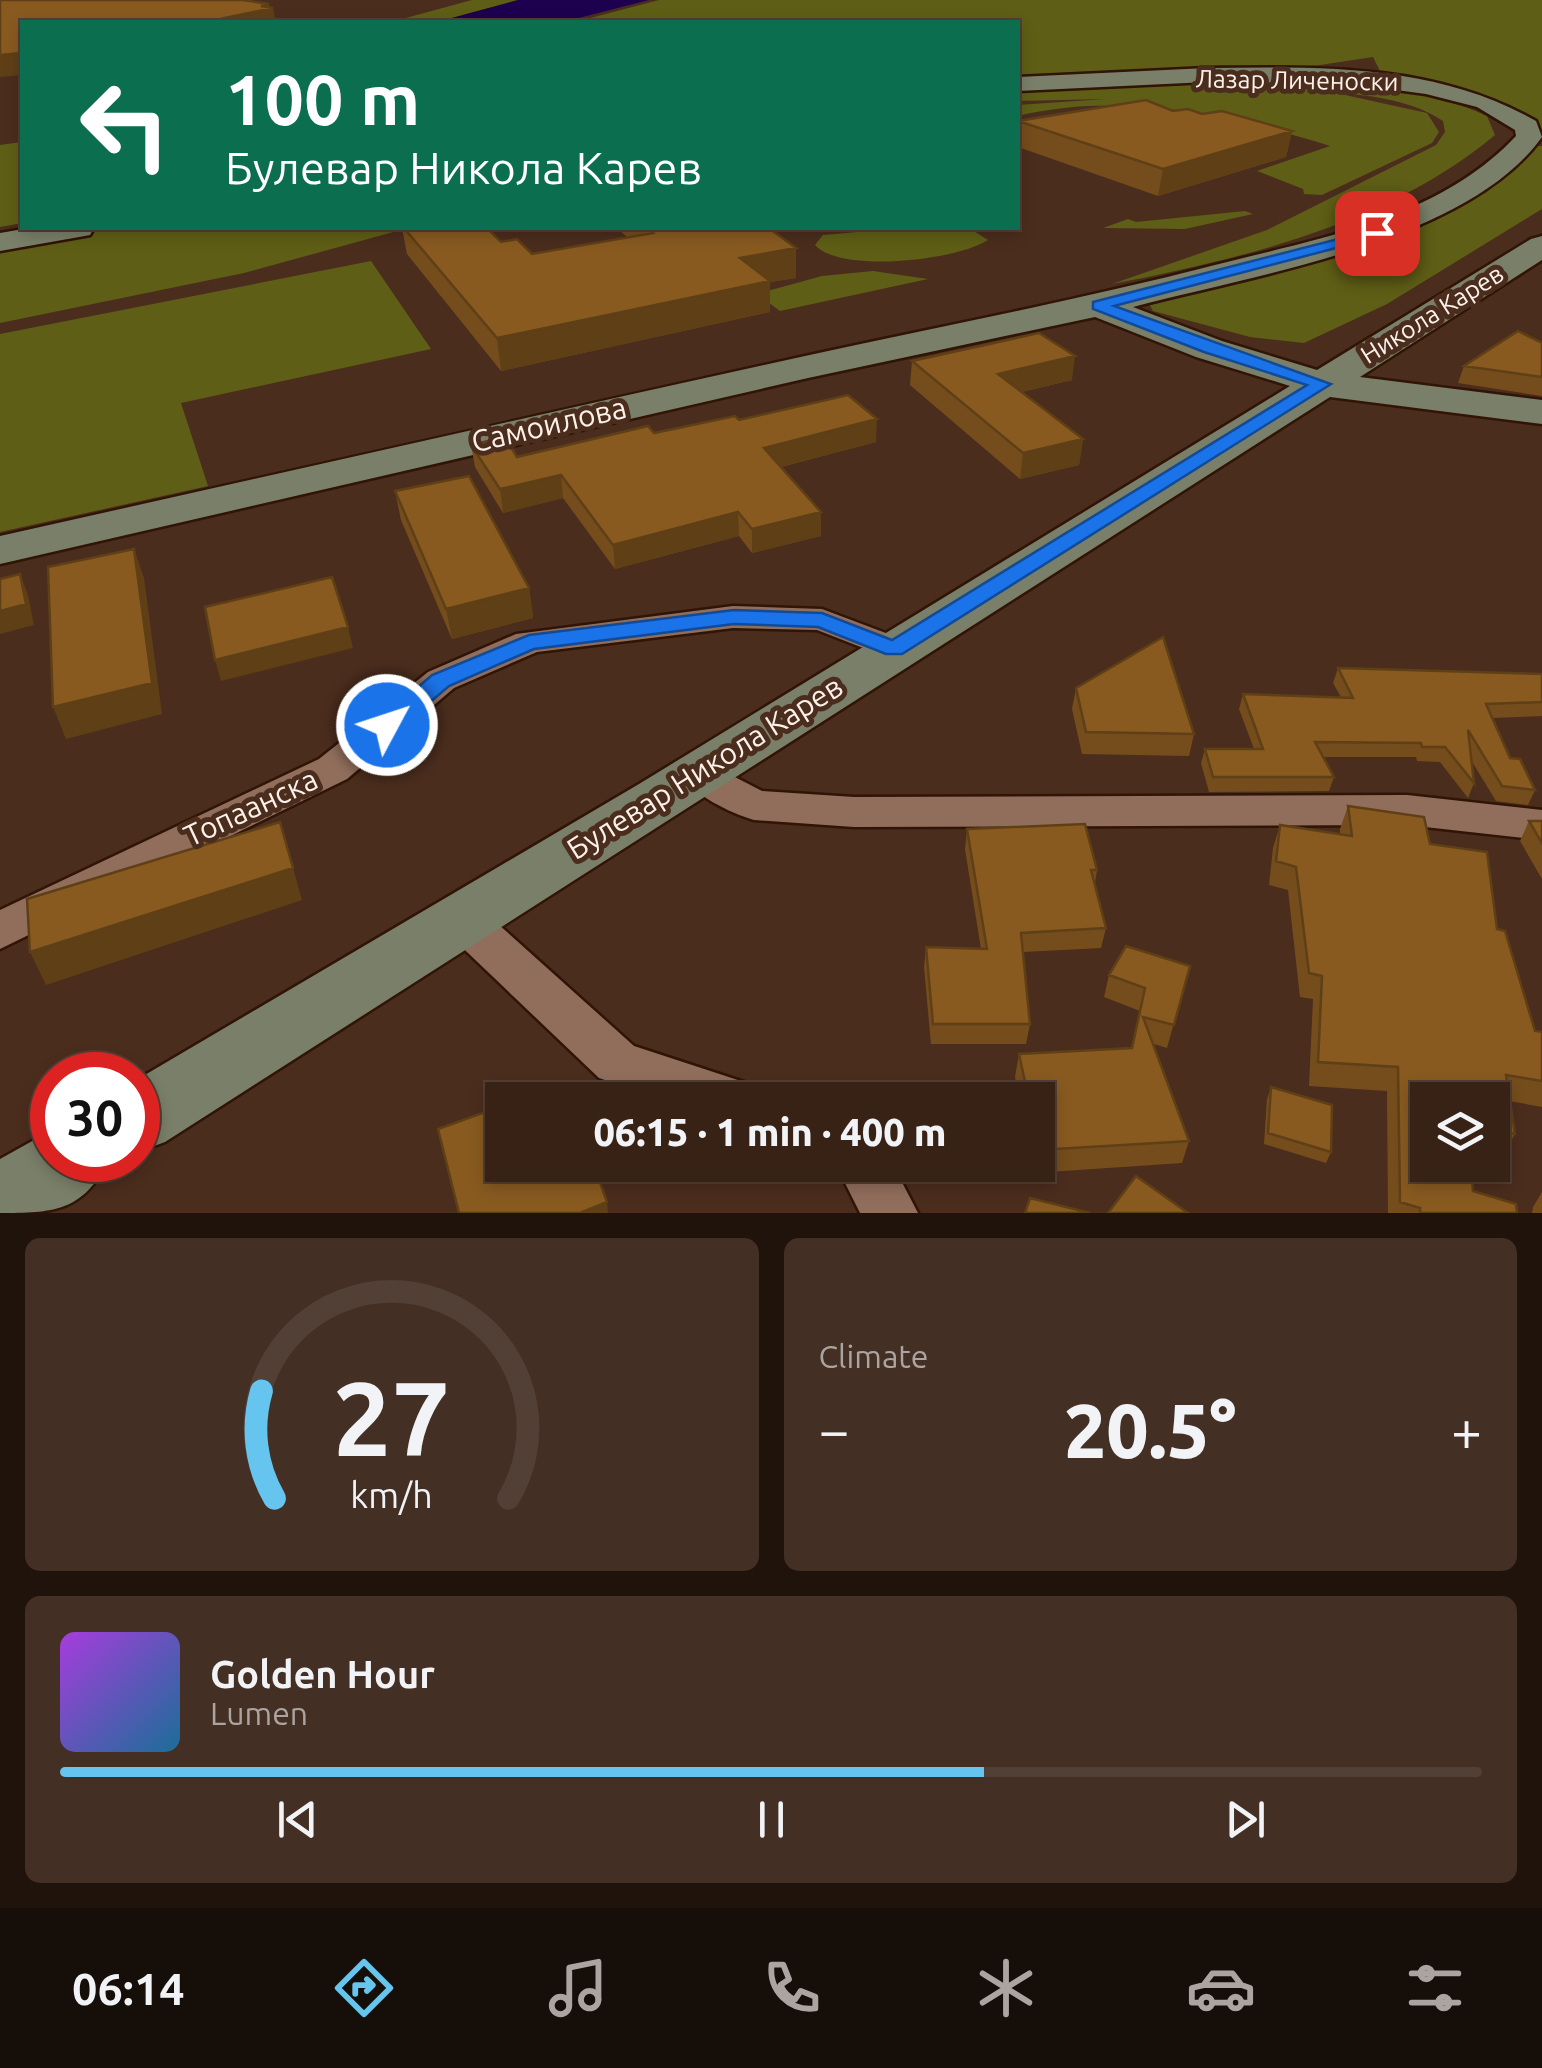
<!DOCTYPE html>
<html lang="en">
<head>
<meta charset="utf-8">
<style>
	body { margin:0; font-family:Ubuntu,sans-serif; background:#432f23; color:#f1f3f6; height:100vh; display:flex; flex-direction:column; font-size:38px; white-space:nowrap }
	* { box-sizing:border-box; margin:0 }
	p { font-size:32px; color:#aba4a1 }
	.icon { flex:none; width:55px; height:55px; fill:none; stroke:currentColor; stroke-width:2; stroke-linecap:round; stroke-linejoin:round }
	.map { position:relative; height:1213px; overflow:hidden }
	.sheet { display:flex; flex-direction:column; gap:25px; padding:25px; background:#1f130c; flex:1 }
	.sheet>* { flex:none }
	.hud { position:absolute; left:20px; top:20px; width:1000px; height:210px; border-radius:0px; box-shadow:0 5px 15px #0003,0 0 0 2px #523f35; background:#0b6e4f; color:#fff; overflow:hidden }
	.buttons { position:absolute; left:1410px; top:1082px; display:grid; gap:20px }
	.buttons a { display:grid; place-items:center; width:100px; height:100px; border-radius:0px; background:#382216; box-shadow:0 5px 15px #0003,0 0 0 2px #523f35; font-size:50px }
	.speed { position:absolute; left:30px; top:1052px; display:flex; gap:20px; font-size:50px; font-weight:700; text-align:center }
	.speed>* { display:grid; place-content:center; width:130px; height:130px; border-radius:50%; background:#382216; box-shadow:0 5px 15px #0003,0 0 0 2px #523f35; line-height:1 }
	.speed .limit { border:15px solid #d22; background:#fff; color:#111 }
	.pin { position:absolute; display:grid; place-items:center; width:85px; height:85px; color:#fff; margin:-42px; border-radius:20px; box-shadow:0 5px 15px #0006 }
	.me { position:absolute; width:110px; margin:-55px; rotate:50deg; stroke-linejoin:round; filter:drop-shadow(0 0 8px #0008) }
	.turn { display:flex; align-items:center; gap:35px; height:210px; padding:0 40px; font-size:45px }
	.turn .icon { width:130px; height:130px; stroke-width:2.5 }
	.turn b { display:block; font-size:70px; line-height:85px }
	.big { font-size:75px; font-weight:800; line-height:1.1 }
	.sheet .widget { flex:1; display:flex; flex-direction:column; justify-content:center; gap:15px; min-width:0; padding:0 35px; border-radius:15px; background:#432f23 }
	.sheet .dial { align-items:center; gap:0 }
	.dial svg { height:260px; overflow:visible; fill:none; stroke:#523f35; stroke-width:7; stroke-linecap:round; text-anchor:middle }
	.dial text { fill:#f1f3f6; stroke:none }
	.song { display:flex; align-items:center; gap:30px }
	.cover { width:120px; height:120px; border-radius:15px; background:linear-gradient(135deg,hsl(280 70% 55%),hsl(200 70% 35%)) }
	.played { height:10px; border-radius:5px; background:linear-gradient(90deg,#65c5ee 65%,#523f35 65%) }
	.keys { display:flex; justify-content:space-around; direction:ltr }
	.heat { display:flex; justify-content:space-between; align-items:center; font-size:55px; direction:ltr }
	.sheet .tiles { flex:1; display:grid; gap:25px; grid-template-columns:1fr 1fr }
	.widget:last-child { grid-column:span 2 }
	.trip { position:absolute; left:485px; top:1082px; width:570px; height:100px; border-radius:0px; background:#382216; box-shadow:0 5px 15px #0003,0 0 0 2px #523f35; font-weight:800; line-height:100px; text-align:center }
	.tabs { display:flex; height:160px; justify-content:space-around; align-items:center; background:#160e09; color:#aba4a1 }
	.tabs .icon { width:70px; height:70px }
	.tabs .current { color:#65c5ee }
	.tabs b { font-size:45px; color:#f1f3f6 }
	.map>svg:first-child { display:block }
	.green { fill:#5f5e16 }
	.water { fill:#1d004e }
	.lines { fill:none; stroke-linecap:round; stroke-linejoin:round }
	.street-casing { stroke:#301405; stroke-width:5 }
	.secondary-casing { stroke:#301405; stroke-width:5 }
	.street { fill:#916e5c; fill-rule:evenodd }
	.secondary { fill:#7a7f69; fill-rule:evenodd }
	.wall { fill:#754d1c }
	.shaded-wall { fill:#5f3f16 }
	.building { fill:#885a20; stroke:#5f3f16; stroke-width:2.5 }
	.route { fill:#1a73e8; stroke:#114b97; stroke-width:2.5 }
	.labels { text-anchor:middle; stroke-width:10; stroke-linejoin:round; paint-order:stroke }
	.far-street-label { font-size:25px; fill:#fdf1ea; stroke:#4b2d1d }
	.street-label { font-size:30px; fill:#fdf1ea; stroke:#4b2d1d }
</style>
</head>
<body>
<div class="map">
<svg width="1542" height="1213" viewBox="0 0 1542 1213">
	<rect width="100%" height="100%" fill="#4b2d1d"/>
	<!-- green -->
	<path class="green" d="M472 0H518L437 22H391Z
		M659 0H1542V135L1504 104 1382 75 1373 57 1320 65 1018 79V22H575Z
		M1306 81C1369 85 1430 89 1487 116L1495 135C1388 224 1245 258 1112 284L1267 230 1436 145 1445 132 1443 121C1414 101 1371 95 1336 93L1427 113 1439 132 1432 143 1322 195 1304 194 1303 189 1257 171 1330 146C1229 115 1123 91 1018 116V105L1105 99 1018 101V90Z
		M22 142V223L0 227V145Z
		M1537 146H1542V209L1387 304 1304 343 1250 337 1153 311 1146 298 1448 210Z
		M1245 211 1253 214 1185 229 1103 228 1128 219 1136 222Z
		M103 228H408L244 273 0 323V247Z
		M904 228H969L988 240C958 260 841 274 815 245L823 235Z
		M371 261 431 349 181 403 208 486 0 532V334Z
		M873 271 928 279 780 311 757 294 822 276Z"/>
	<!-- water -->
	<path class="water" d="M518 0H649L563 22H437Z"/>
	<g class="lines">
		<!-- street casing -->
		<g class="street-casing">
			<path id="street" d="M733 606 822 609 907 641 912 649 907 657 894 660 817 630 733 628 537 652 454 688 347 779 0 949V910L319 759 428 672 516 634Z
				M700 759 762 791 854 797 1407 795 1542 810V840L1407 825 854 827 754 820C730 813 693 795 680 773L686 763Z
				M462 901 478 906 634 1046 750 1084 757 1100H664L599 1078 446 932 439 919 446 906Z
				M836 1165H893L918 1213H860Z"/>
		</g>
		<!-- secondary casing -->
		<g class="secondary-casing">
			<path id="secondary" d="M1207 68C1321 67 1434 63 1536 121L1542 137C1467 242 1254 275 1133 307L1222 341 1317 370 1531 239 1542 236V260L1360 377 1542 400V424L1330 397 165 1142 138 1152V1079L639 784 1290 386 1196 357 1095 317 808 378 0 564V536C268 476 536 415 805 356 942 326 1079 300 1215 265 1320 238 1438 219 1516 136L1515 130 1477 107 1426 94 1359 85 1207 82 1018 91V77Z
				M29 228H94L90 235 79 237 0 251V233Z
				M52 1130V1160H108C84 1212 52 1213 0 1213V1159Z"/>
		</g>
		<!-- street -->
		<use href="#street" class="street"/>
		<!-- secondary -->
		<use href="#secondary" class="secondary"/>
	</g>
	<!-- wall -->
	<path class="wall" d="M1173 111 1202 114 1292 131 1286 157 1158 196 1018 147V121Z
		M402 228H487L501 242 532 254 627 237 617 228H769L796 278 770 282V312L501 371 407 254Z
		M1542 343V396L1458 383 1464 366Z
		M912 361 1072 380 1022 392 1083 439 1079 465 1020 479 910 385Z
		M739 420 876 442 781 467 821 512V536L752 553 739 536 615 569 563 498 503 513 475 467 471 445 517 457Z
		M395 491 529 588 533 618 452 639 401 520Z
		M1338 668 1542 674V716L1492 718 1510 758 1535 790 1528 805 1496 801 1471 760 1474 783 1468 798 1440 762 1417 761 1416 757H1323L1334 777 1329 791 1209 792 1201 763 1205 749H1254L1239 709 1243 694 1341 697 1333 683Z
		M1076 688 1194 734 1189 756 1082 754 1072 709Z
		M1348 806 1430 844 1497 929 1535 1031 1542 1032V1107L1510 1101 1515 1134 1502 1157 1492 1155V1100H1428L1473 1191 1517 1213H1388L1387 1091 1309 1086 1313 999 1300 997 1288 890 1269 885 1273 848 1280 825 1340 834V829Z
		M1529 821H1542V879L1520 841Z
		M967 829 1097 870 1095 883 1106 928 1101 948 1023 952 1030 1024 1026 1044H931L924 967 926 947 981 949 965 849Z
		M1190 966 1167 1048 1154 1044 1189 1141 1182 1163 1034 1173 1033 1165H1038V1100H1020L1015 1077 1019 1054 1131 1048 1140 1011 1104 997 1109 975Z
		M1271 1087 1331 1152 1326 1163 1264 1144 1267 1099Z
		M1542 1192V1213H1532L1533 1207Z"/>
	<!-- shaded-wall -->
	<path class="shaded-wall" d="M269 4 270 9 273 8 276 22H206Z
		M22 53V75L0 77V55Z
		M1292 131 1286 157 1158 196 1163 169Z
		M796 248V278L770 282V312L501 371 497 338 740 258Z
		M1075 356 1072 380 996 398 998 374Z
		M877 419 876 442 764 471V448Z
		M1083 439 1079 465 1020 479 1023 453Z
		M561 475 563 498 503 513 500 489Z
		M738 512 739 536 615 569 613 545Z
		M821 512V536L752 553V529Z
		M134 549 144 578 162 714 66 739 53 707Z
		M20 574 28 595 34 625 0 634V611Z
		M529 588 533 618 452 639 446 609Z
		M348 627 353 648 221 681 215 660Z
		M280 822 302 900 46 985 30 952Z
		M607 1202 608 1213H580Z"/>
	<!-- building -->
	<path class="building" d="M0 0H243L269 4 261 6 273 8 206 22H22V53L0 55Z
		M1146 100 1173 111 1188 109 1202 114 1222 111 1292 131 1163 169 1018 121Z
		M404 228H487L501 242 517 239 532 254 653 233 647 228H769L796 248 740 258 770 281 497 338Z
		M1518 331 1542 343V377L1464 366Z
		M1039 333 1075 356 998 374 1083 439 1023 453 912 361Z
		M848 395 877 419 764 448 821 512 752 529 738 512 613 545 561 475 500 489 471 445 505 437 517 457 648 426 654 433 735 416 739 420Z
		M469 476 529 588 446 609 395 491Z
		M134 549 152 683 53 707 48 567Z
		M20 574 26 604 0 611V579Z
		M332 577 348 627 215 660 205 607Z
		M1163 637 1194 734 1086 732 1076 688Z
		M1338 668 1542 674V702L1486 704 1510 758 1520 759 1535 790 1502 786 1468 730 1474 783 1445 747H1422L1421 743 1315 742 1334 777H1213L1205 749H1263L1243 694 1353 698Z
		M1348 806 1424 817 1430 844 1487 852 1497 929 1505 931 1535 1031 1542 1032V1081L1506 1075 1515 1134 1492 1129V1100H1428V1165H1471L1473 1191 1516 1204 1517 1213H1420V1208L1400 1202 1398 1067 1318 1062 1322 976 1309 973 1296 867 1276 861 1280 825 1352 836Z
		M1529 821H1542V843Z
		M280 822 293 868 30 952 27 899Z
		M1085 824 1097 870H1091L1106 928 1021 933 1030 1024H933L926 947 987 949 967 829Z
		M1126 946 1190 966 1174 1025 1143 1017 1189 1141 1039 1150 1038 1100H1029L1019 1054 1132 1048 1145 988 1109 975Z
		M565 1084 570 1100H520Z
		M1271 1087 1332 1105 1331 1152 1268 1133Z
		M502 1106V1165H594L607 1202 580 1213H459L438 1129Z
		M1136 1176 1188 1213H1108Z
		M1030 1198 1090 1213H1025Z"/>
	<!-- route -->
	<path class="route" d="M1377 229 1382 230V236L1114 306 1331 384 902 654H886L818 627 734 624 534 649 449 686 396 731H378L374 725 432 675 529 635 734 610 822 613 892 640 1307 385 1204 352 1093 309V302Z"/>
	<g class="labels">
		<!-- far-street labels -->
		<g class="far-street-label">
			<text transform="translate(1297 80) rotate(1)" y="9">Лазар Личеноски</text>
			<text transform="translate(1432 314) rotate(-32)" y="9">Никола Карев</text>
		</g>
		<!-- street labels -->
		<g class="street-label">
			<text transform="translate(549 425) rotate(-13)" y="10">Самоилова</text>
			<text transform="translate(705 768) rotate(-32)" y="10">Булевар Никола Карев</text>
			<text transform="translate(251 808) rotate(-25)" y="10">Топаанска</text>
		</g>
	</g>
</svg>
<div class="buttons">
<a><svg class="icon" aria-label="layers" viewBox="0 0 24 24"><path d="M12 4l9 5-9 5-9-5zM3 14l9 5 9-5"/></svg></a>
</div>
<div class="speed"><div class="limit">30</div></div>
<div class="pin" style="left:1377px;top:233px;background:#d93025"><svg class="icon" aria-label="arrive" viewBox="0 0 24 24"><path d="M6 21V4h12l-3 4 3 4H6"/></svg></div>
<svg class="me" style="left:387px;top:725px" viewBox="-20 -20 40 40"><circle r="17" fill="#1a73e8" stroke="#fff" stroke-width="3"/><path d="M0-11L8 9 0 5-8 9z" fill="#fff"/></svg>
<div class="trip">06:15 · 1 min · 400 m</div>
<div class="hud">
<div class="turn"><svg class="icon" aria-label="left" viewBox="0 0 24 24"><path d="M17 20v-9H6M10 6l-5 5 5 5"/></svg><div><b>100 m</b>Булевар Никола Карев</div></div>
</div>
</div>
<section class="sheet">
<div class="tiles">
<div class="widget dial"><svg viewBox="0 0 100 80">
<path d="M14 69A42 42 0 1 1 86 69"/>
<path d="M14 69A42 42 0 0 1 10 36" stroke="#65c5ee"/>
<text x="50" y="56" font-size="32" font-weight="700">27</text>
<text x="50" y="72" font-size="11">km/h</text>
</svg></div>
<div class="widget"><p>Climate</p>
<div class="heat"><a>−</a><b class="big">20.5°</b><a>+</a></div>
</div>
<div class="widget">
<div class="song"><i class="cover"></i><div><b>Golden Hour</b><p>Lumen</p></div></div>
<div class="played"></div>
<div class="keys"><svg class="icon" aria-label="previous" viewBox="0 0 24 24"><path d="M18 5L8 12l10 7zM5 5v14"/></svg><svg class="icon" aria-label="pause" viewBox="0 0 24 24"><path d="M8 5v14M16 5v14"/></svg><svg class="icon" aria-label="next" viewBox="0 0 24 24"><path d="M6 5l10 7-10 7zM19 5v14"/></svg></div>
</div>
</div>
</section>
<nav class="tabs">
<b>06:14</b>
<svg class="icon current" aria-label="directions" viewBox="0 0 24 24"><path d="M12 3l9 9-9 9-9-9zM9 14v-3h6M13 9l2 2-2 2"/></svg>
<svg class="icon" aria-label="music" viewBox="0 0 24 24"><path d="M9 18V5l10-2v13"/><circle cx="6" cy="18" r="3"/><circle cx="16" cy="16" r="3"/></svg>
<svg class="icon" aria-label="phone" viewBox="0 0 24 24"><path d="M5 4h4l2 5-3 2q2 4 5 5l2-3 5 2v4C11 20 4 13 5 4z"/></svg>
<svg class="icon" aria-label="climate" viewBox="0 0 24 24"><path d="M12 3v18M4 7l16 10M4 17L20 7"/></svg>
<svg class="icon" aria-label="car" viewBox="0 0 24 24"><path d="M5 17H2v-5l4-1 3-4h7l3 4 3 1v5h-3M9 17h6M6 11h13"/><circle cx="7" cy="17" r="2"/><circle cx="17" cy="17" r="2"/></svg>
<svg class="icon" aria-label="filters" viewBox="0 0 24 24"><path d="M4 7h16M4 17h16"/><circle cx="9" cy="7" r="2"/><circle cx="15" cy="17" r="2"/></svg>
</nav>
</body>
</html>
